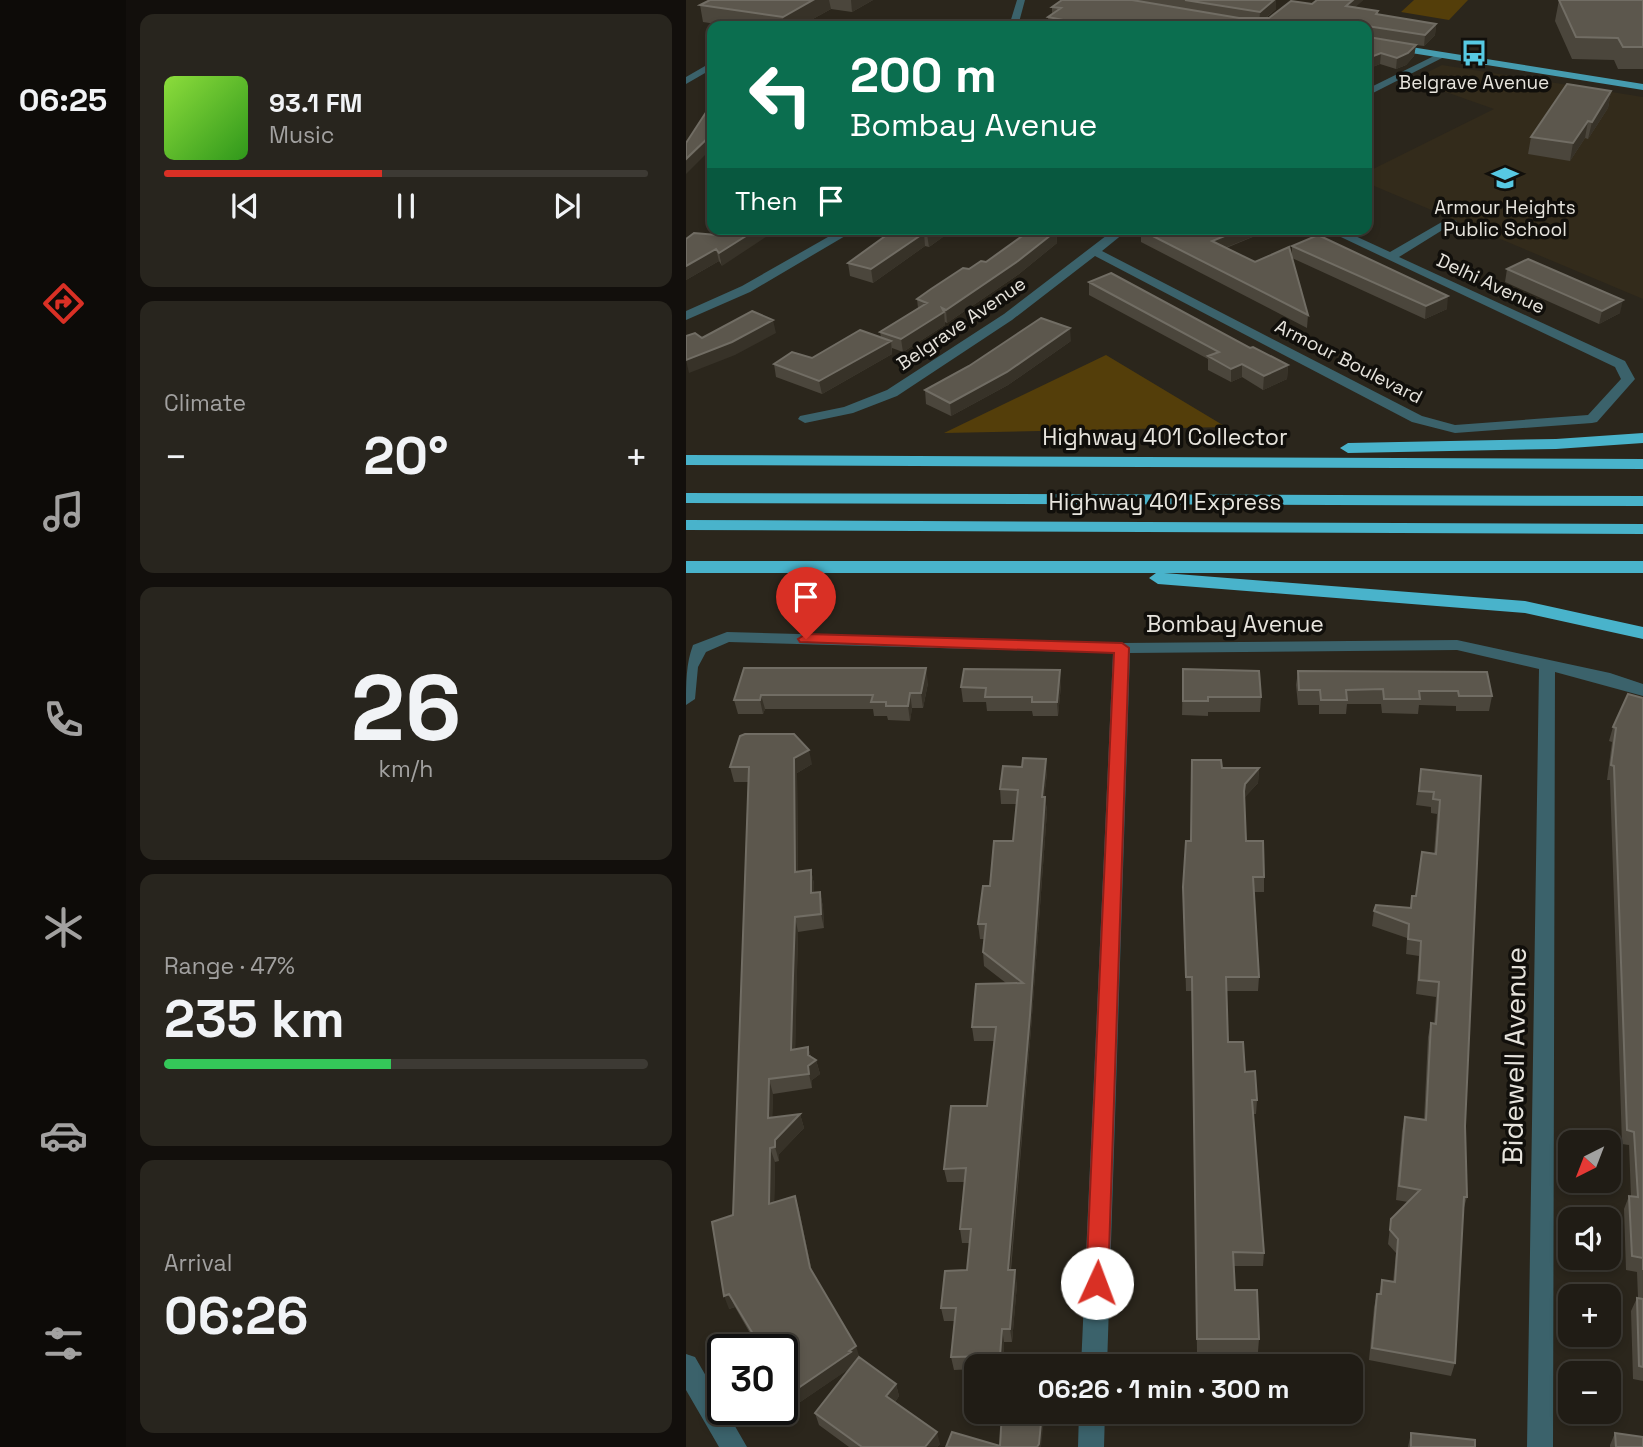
<!DOCTYPE html>
<html lang="en">
<head>
<meta charset="utf-8">
<style>
	body { margin:0; font-family:"Space Grotesk",sans-serif; background:#28251e; color:#f1f3f6; height:100vh; display:flex; flex-direction:column; font-size:26px; white-space:nowrap }
	* { box-sizing:border-box; margin:0 }
	p { font-size:23px; color:#a2a1a0 }
	.icon { flex:none; width:38px; height:38px; fill:none; stroke:currentColor; stroke-width:2; stroke-linecap:round; stroke-linejoin:round }
	.map { position:relative; flex:1; overflow:hidden }
	.details { display:flex; flex-direction:column; gap:14px; padding:14px; background:#120f0c; width:560px }
	.details>* { flex:none }
	.hud { position:absolute; left:21px; top:21px; width:665px; height:214px; border-radius:14px; box-shadow:0 4px 10px #0003,0 0 0 2px #3d3a34; background:#0b6e4f; color:#fff; overflow:hidden }
	.needle { width:46px; rotate:222deg }
	.controls { position:absolute; left:872px; top:1130px; display:grid; gap:14px }
	.controls a { display:grid; place-items:center; width:63px; height:63px; border-radius:14px; background:#201c15; box-shadow:0 4px 10px #0003,0 0 0 2px #3d3a34; font-size:35px }
	.speed { position:absolute; left:21px; top:1334px; display:flex; gap:14px; font-size:35px; font-weight:700; text-align:center }
	.speed>* { display:grid; place-content:center; width:91px; height:91px; border-radius:50%; background:#201c15; box-shadow:0 4px 10px #0003,0 0 0 2px #3d3a34; line-height:1 }
	.speed .limit { border:4px solid #111; border-radius:10px; background:#fff; color:#111 }
	.pin { position:absolute; display:grid; place-items:center; width:60px; height:60px; color:#fff; margin:-72px -30px; border-radius:50% 50% 50% 0; rotate:-45deg; box-shadow:0 0 7px #0007 }
	.pin .icon { rotate:45deg }
	.me { position:absolute; width:77px; margin:-38px; rotate:2deg; stroke-linejoin:round; filter:drop-shadow(0 0 5px #0008) }
	.turn { display:flex; align-items:center; gap:24px; height:147px; padding:0 28px; font-size:32px }
	.turn .icon { width:91px; height:91px; stroke-width:2.5 }
	.turn b { display:block; font-size:49px; line-height:60px }
	.then { display:flex; align-items:center; height:66px; padding:0 28px; background:#0003; gap:14px; font-size:26px }
	.big { font-size:52px; font-weight:700; line-height:1.1 }
	.details .widget { flex:1; display:flex; flex-direction:column; justify-content:center; gap:10px; min-width:0; padding:0 24px; border-radius:14px; background:#28251e }
	.details .dial { align-items:center; gap:0 }
	.dial b { font-size:91px; line-height:1 }
	.song { display:flex; align-items:center; gap:21px }
	.cover { width:84px; height:84px; border-radius:10px; background:linear-gradient(135deg,hsl(90 70% 55%),hsl(110 70% 35%)) }
	.played { height:7px; border-radius:4px; background:linear-gradient(90deg,#d93025 45%,#3d3a34 45%) }
	.keys { display:flex; justify-content:space-around; direction:ltr }
	.heat { display:flex; justify-content:space-between; align-items:center; font-size:38px; direction:ltr }
	.charge { height:10px; border-radius:5px; background:linear-gradient(90deg,#34c759 47%,#3d3a34 0) }
	.trip { position:absolute; left:278px; top:1354px; width:399px; height:70px; border-radius:14px; background:#201c15; box-shadow:0 4px 10px #0003,0 0 0 2px #3d3a34; font-weight:700; line-height:70px; text-align:center }
	main { display:flex; flex:1; min-height:0 }
	.tab-bar { display:flex; flex-direction:column; width:126px; justify-content:space-around; align-items:center; background:#0d0b08; color:#a2a1a0 }
	.tab-bar .icon { width:49px; height:49px }
	.tab-bar .on { color:#d93025 }
	.tab-bar b { font-size:32px; color:#f1f3f6 }
	.map>svg:first-child { display:block }
	.built { fill:#332b1b }
	.green { fill:#543e0a }
	.lines { fill:none; stroke-linecap:round; stroke-linejoin:round }
	.minor { fill:#3b626b; fill-rule:evenodd }
	.major { fill:#469cb0; fill-rule:evenodd }
	.highway { fill:#49b3cb; fill-rule:evenodd }
	.wall { fill:#4b463c }
	.shaded-wall { fill:#373228 }
	.building { fill:#5c574d; stroke:#716d64; stroke-width:2 }
	.route { fill:#d93025; stroke:#8d1f18; stroke-width:2 }
	.labels { text-anchor:middle; stroke-width:7; stroke-linejoin:round; paint-order:stroke }
	.far-poi-label { font-size:19px; fill:#e7e4dd; stroke:#110f0b }
	.far-street-label { font-size:19px; fill:#e7e4dd; stroke:#110f0b }
	.street-label { font-size:23px; fill:#e7e4dd; stroke:#110f0b }
	.near-street-label { font-size:28px; fill:#e7e4dd; stroke:#110f0b }
</style>
</head>
<body>
<main>
<nav class="tab-bar">
<b>06:25</b>
<svg class="icon on" aria-label="directions" viewBox="0 0 24 24"><path d="M12 3l9 9-9 9-9-9zM9 14v-3h6M13 9l2 2-2 2"/></svg>
<svg class="icon" aria-label="music" viewBox="0 0 24 24"><path d="M9 18V5l10-2v13"/><circle cx="6" cy="18" r="3"/><circle cx="16" cy="16" r="3"/></svg>
<svg class="icon" aria-label="phone" viewBox="0 0 24 24"><path d="M5 4h4l2 5-3 2q2 4 5 5l2-3 5 2v4C11 20 4 13 5 4z"/></svg>
<svg class="icon" aria-label="climate" viewBox="0 0 24 24"><path d="M12 3v18M4 7l16 10M4 17L20 7"/></svg>
<svg class="icon" aria-label="car" viewBox="0 0 24 24"><path d="M5 17H2v-5l4-1 3-4h7l3 4 3 1v5h-3M9 17h6M6 11h13"/><circle cx="7" cy="17" r="2"/><circle cx="17" cy="17" r="2"/></svg>
<svg class="icon" aria-label="filters" viewBox="0 0 24 24"><path d="M4 7h16M4 17h16"/><circle cx="9" cy="7" r="2"/><circle cx="15" cy="17" r="2"/></svg>
</nav>
<section class="details">
<div class="widget">
<div class="song"><i class="cover"></i><div><b>93.1 FM</b><p>Music</p></div></div>
<div class="played"></div>
<div class="keys"><svg class="icon" aria-label="previous" viewBox="0 0 24 24"><path d="M18 5L8 12l10 7zM5 5v14"/></svg><svg class="icon" aria-label="pause" viewBox="0 0 24 24"><path d="M8 5v14M16 5v14"/></svg><svg class="icon" aria-label="next" viewBox="0 0 24 24"><path d="M6 5l10 7-10 7zM19 5v14"/></svg></div>
</div>
<div class="widget"><p>Climate</p>
<div class="heat"><a>−</a><b class="big">20°</b><a>+</a></div>
</div>
<div class="widget dial"><b>26</b><p>km/h</p></div>
<div class="widget"><p>Range · 47%</p><b class="big">235 km</b><div class="charge"></div></div>
<div class="widget"><p>Arrival</p><b class="big">06:26</b></div>
</section>
<div class="map">
<svg width="957" height="1447" viewBox="0 0 957 1447">
	<rect width="100%" height="100%" fill="#2b261c"/>
	<!-- built -->
	<path class="built" d="M756 65 957 97V299L681 183V172L808 109 726 80Z"/>
	<!-- green -->
	<path class="green" d="M728 0H782L763 20 715 12Z
		M420 355 540 427 258 433Z"/>
	<g class="lines">
		<!-- minor -->
		<path class="minor" d="M331 0H339L332 26H323Z
			M754 53 762 55 681 96V89Z
			M26 62V69L0 84V77Z
			M761 219 771 221 713 257 939 361 949 379 911 422 906 423 769 433 726 422 409 256 326 320 211 396 167 413 119 423 112 419 114 416 158 407 201 390 318 314 429 229H443L416 251 736 416 769 425 902 415 935 379 929 367 638 229H654L704 252Z
			M156 229H171L64 292 0 320V311L56 286Z
			M41 632 436 643 771 640 924 673 957 684V696L869 672 867 1447H841L853 669 771 650 444 653 421 1367H395L427 653 43 642 20 652 12 667 9 699 0 705C0 684 0 663 7 645Z
			M0 1354 9 1357 61 1447H33L0 1390Z
			M393 1412H419L418 1447H392Z"/>
		<!-- major -->
		<path class="major" d="M681 40 957 84V90L681 46Z"/>
		<!-- highway -->
		<path class="highway" d="M957 433V443L870 449 662 453 654 448 662 443 870 439Z
			M0 455 957 459V469L0 465Z
			M0 493 957 496V506L0 503Z
			M0 520 957 524V534L0 530Z
			M0 561H957V573H478L839 601 957 627V639L839 613 472 584 463 578 470 573H0Z"/>
	</g>
	<!-- wall -->
	<path class="wall" d="M24 0H187L166 12 145 9 114 26H43L17 22 14 5Z
		M376 0H590V9L580 18H583L626 4 631 0H677L669 7 692 11V14L750 24 749 35 738 46 730 45 728 56 720 65 710 69 694 64 684 68H681V26H362V17L366 14V7Z
		M873 0H957V69H932L928 60 886 59 869 21Z
		M925 91 922 108 902 139 899 138 884 161 842 154 845 137Z
		M209 229H268L243 247 239 246 187 283 164 276 162 263Z
		M586 229 540 248 569 262 606 258V246L761 309 739 319 606 258 622 315 621 328 455 242V230Z
		M370 231 371 243 333 274 261 323 259 322V325L217 352 206 348V354L136 394 90 377 88 364 126 358 195 337 194 332 232 308 231 299 283 269Z
		M31 235 36 266 33 261 0 280V239Z
		M821 269 934 313 913 324 819 282Z
		M403 282 564 348 602 365 601 379 577 390 556 377 545 382 522 370V359L403 295Z
		M385 341 322 385 265 416 240 404 239 390Z
		M58 668 242 683 237 708H226L224 721 202 720 201 716H188L187 709H79L77 714H52L48 700Z
		M497 669 575 697 574 712H522V716L496 715Z
		M612 671 801 672 806 696 803 711H770V706L733 705 732 714 696 713 695 704H661L660 714H633V705H612L610 685Z
		M375 685 372 716H347L346 711H301L300 702H277L275 687Z
		M957 698V1381L947 1379 945 1311 951 1298H952L951 1272 940 1270 938 1209 943 1196H945L943 1145 936 1144 924 780H921L926 742 923 741 927 727Z
		M126 764 111 773 112 871 125 870 128 884V893L134 892 137 907 138 928 112 932 109 1049 122 1047 125 1057 130 1060 134 1074 126 1080V1088L87 1094 86 1118 114 1114 118 1128 93 1154V1161L89 1162 88 1203 109 1196 113 1210 126 1272 174 1358 210 1384 213 1396 209 1402 254 1444 251 1447H163L133 1425 129 1413 164 1368 98 1413 95 1409H96V1349H73L49 1307 43 1309 47 1215 62 782H48L44 767Z
		M536 768H573L572 783 558 798 560 841 578 877V892H568L573 977 572 991H540L542 1042 559 1072 571 1100 570 1114H567L578 1253 577 1266H548L549 1290 573 1339 572 1352H511L506 991H500L497 887 505 841Z
		M735 769 795 776 779 1126 781 1197 777 1211 769 1363 765 1376 683 1360 688 1307 691 1294H693L696 1280 707 1282 710 1253 702 1244 705 1219 722 1202 710 1200 716 1131 719 1117 738 1120 742 1037 745 1023 748 1024 750 997 730 994 733 956 720 954 721 938 686 926 688 911 724 908 726 896H729L748 854 751 814 745 813V807L730 805Z
		M361 773 358 797H359L361 811 345 1029 325 1270 331 1284 326 1342H318L317 1367H290V1369L268 1370 265 1357 269 1321H258L255 1308 281 1270 284 1243H276L274 1229 279 1182H261L258 1169 301 1106 308 1041H288L286 1027 320 983 298 966 297 952 298 939H294L292 924 304 886 327 841 330 804H315L314 789Z
		M725 1433 789 1447H722Z
		M929 1433 957 1447H924V1445Z"/>
	<!-- shaded-wall -->
	<path class="shaded-wall" d="M127 0H143L145 9 114 26H98L97 17Z
		M165 0H187L166 12Z
		M588 0H590V9L573 23 574 12Z
		M667 0H677L659 17 660 6Z
		M750 24 749 35 738 46 739 35Z
		M730 45 728 56 720 65 710 69 711 58Z
		M695 53 694 64 684 68 685 57Z
		M925 91 922 108 902 139 906 122Z
		M902 121 899 138 884 161 887 143Z
		M26 134V148L0 174V159Z
		M71 229H92L36 266 33 253Z
		M249 229H268L243 247 241 234Z
		M556 229H586L526 253V241Z
		M370 231 371 243 333 274 261 323 260 310Z
		M238 233 239 246 187 283 185 269Z
		M30 249 33 261 0 280V266Z
		M762 296 761 309 739 319 740 306Z
		M937 300 934 313 913 324 916 311Z
		M258 312 259 325 217 352 215 339Z
		M87 320 90 333 49 355 3 373 0 360Z
		M384 328 385 341 322 385 265 416 264 403Z
		M205 341 206 354 136 394 133 381Z
		M556 364V377L545 382V369Z
		M602 365 601 379 577 390 578 376Z
		M240 668 242 683 237 708 235 693Z
		M374 670 375 685 372 716 371 702Z
		M224 693 226 708 224 721 222 706Z
		M75 695 79 709 77 714 74 700Z
		M123 750 126 764 111 773 112 886 109 872 108 758Z
		M360 759 361 773 357 811 356 797Z
		M573 768 572 783 558 798 559 784Z
		M359 797 361 811 345 1029 323 1284 322 1270Z
		M125 870 128 884V908L125 893Z
		M134 892 137 907 138 928 135 914Z
		M109 917 112 932 109 1064 105 1050Z
		M122 1047 126 1063 130 1060 134 1074 126 1080V1088L123 1074Z
		M83 1079 87 1094 86 1132 82 1118Z
		M114 1114 118 1128 93 1154V1161L89 1147V1140Z
		M84 1148 89 1162 88 1218 83 1204Z
		M109 1196 113 1210 128 1281 124 1268Z
		M329 1270 331 1284 326 1342 324 1329Z
		M43 1294 49 1307 43 1309 38 1296Z
		M316 1329 318 1342 317 1367 314 1356Z
		M170 1346 174 1359 169 1365 98 1413 96 1409V1399Z
		M210 1384 213 1396 204 1409 200 1396Z
		M356 1412H357L358 1420 355 1447H351Z
		M251 1432 254 1444 251 1447H239Z"/>
	<!-- building -->
	<path class="building" d="M24 0H127L97 17 14 5Z
		M376 0H446L553 18H583L605 1 626 4 631 0H667L660 6 692 11 690 14 750 24 739 35 681 26H367L377 20 362 17 375 8 366 7Z
		M499 0H588L574 12Z
		M873 0H957V47H937L932 38 890 37Z
		M681 31 682 37 730 45 722 53 711 58 695 53 685 57 681 56Z
		M881 84 925 91 906 122 902 121 887 143 845 137Z
		M26 103V134L0 159V143Z
		M39 229H71L33 253 30 249 0 266V239L8 233 31 235Z
		M209 229H249L241 234 238 233 185 269 162 263Z
		M346 229H369L370 231 332 261 260 310 256 308 258 312 215 339 194 332 241 303 231 299 245 289 277 268 283 269 295 261 300 262Z
		M556 229 526 241 569 262 603 247 622 315 455 230Z
		M632 235 762 296 740 306 606 246Z
		M842 259 937 300 916 311 821 269Z
		M425 273 564 348 567 347 602 365 578 376 556 364 545 369 522 356 533 352 403 282Z
		M66 311 87 320 46 342 0 360V336L9 333 16 338Z
		M355 318 384 328 321 372 264 403 239 390 283 366Z
		M174 330 205 341 133 381 88 364 106 352 126 358Z
		M58 668H240L235 693H224L222 706H200V702H185L187 695H75L74 700H48Z
		M278 669 374 670 371 702H346V697H299L300 688 275 687Z
		M497 669 573 671 575 697H522V701H497Z
		M612 671 801 672 806 696H773L772 691H733L734 699H698L697 689 660 690 661 700H635L634 690H613Z
		M942 694 957 698V1270V1258L946 1256 943 1196 952 1197 948 1132 941 1130 928 766 925 765 930 728 927 727Z
		M59 734H108L123 750 108 758 109 872 125 870V893L134 892 135 914 109 917 107 976 105 1050 122 1047V1055L130 1060 122 1066 123 1074 83 1079 82 1118 114 1114 89 1140V1147L84 1148 83 1204 109 1196 124 1268 170 1346 163 1351 165 1352 96 1399V1349H76L43 1294 38 1296 26 1222 47 1215 63 767H44L54 736Z
		M337 758 360 759 356 797H359L344 1015 322 1270H329L324 1329H316L314 1356 265 1357 270 1308H255L259 1271 281 1270 285 1229H274L280 1168 258 1169 265 1106H301L310 1027H286L290 984 337 983 297 952 300 924H292L297 886H304L308 841H327L332 790 314 789 317 766 336 767Z
		M506 760H535L536 768H573L559 784 558 791 560 841H577L578 877H567L573 977H540L542 1042H557L559 1072 569 1071 571 1100H566L578 1253 547 1252 549 1290H571L573 1339H511L506 977H500L497 887 500 841H505Z
		M735 769 795 776 779 1126 781 1197H778L769 1363 686 1348 691 1294H695L696 1280 709 1282 712 1239 704 1230 705 1219 734 1190 713 1186 719 1117 740 1120 745 1023 750 1024 753 982 733 980 735 941 722 939 723 924 688 911 690 905 725 908 726 896H730L736 852 750 854 754 800 747 799 748 792 733 791Z
		M951 1298 957 1299V1367L953 1366Z
		M173 1357 210 1384 200 1396 251 1432 239 1447H176L129 1413Z
		M316 1412H356L353 1444 351 1447H260L266 1432 314 1446Z
		M725 1433 789 1440V1447H725Z
		M929 1433 957 1437V1447H930Z"/>
	<!-- route -->
	<path class="route" d="M120 634 436 643 443 648 422 1283 419 1290 411 1294 403 1290 400 1283 428 653 114 642 112 639Z"/>
	<!-- icons -->
	<defs>
		<g id="bus-bare" transform="scale(2.1)"><path d="M-5-6H5V4H4V6H2V4H-2V6H-4V4H-5ZM-3.5-4V0h7V-4ZM-3.5 1.2v1.5H-2V1.2ZM2 1.2v1.5H3.5V1.2Z" fill="#57c9e3" stroke="#110f0b" stroke-width="2.5" paint-order="stroke"/></g>
		<g id="school-bare" transform="scale(2.1)"><path d="M0-5L7-2L0 1L-7-2ZM-4 1L0 2.5L4 1V4Q0 6-4 4Z" fill="#57c9e3" stroke="#110f0b" stroke-width="2.5" paint-order="stroke"/></g>
	</defs>
	<g fill-rule="evenodd">
		<use href="#bus-bare" x="788" y="53"/>
		<use href="#school-bare" x="819" y="178"/>
	</g>
	<g class="labels">
		<!-- far-poi labels -->
		<g class="far-poi-label">
			<text x="788" y="89">Belgrave Avenue</text>
			<text x="819" y="214">Armour Heights<tspan x="819" dy="22">Public School</tspan></text>
		</g>
		<!-- far-street labels -->
		<g class="far-street-label">
			<text transform="translate(805 283) rotate(25)" y="7">Delhi Avenue</text>
			<text transform="translate(275 323) rotate(-34)" y="7">Belgrave Avenue</text>
			<text transform="translate(663 361) rotate(27)" y="7">Armour Boulevard</text>
		</g>
		<!-- street labels -->
		<g class="street-label">
			<text x="479" y="445">Highway 401 Collector</text>
			<text x="479" y="510">Highway 401 Express</text>
			<text x="549" y="632">Bombay Avenue</text>
		</g>
		<!-- near-street labels -->
		<g class="near-street-label">
			<text transform="translate(828 1056) rotate(-89)" y="10">Bidewell Avenue</text>
		</g>
	</g>
</svg>
<div class="controls">
<a><svg class="needle" viewBox="-14 -14 28 28"><path d="M0-13l5 13h-10z" fill="#e53935"/><path d="M0 13l5-13h-10z" fill="#a2a1a0"/></svg></a>
<a><svg class="icon" aria-label="sound" viewBox="0 0 24 24"><path d="M4 9h4l5-4v14l-5-4H4zM17 9q2 3 0 6"/></svg></a>
<a>+</a>
<a>−</a>
</div>
<div class="speed"><div class="limit">30</div></div>
<div class="pin" style="left:120px;top:639px;background:#d93025"><svg class="icon" aria-label="arrive" viewBox="0 0 24 24"><path d="M6 21V4h12l-3 4 3 4H6"/></svg></div>
<svg class="me" style="left:411px;top:1283px" viewBox="-20 -20 40 40"><circle r="19" fill="#fff"/><path d="M0-13L10 11 0 6-10 11z" fill="#d93025"/></svg>
<div class="trip">06:26 · 1 min · 300 m</div>
<div class="hud">
<div class="turn"><svg class="icon" aria-label="left" viewBox="0 0 24 24"><path d="M17 20v-9H6M10 6l-5 5 5 5"/></svg><div><b>200 m</b>Bombay Avenue</div></div>
<div class="then">Then<svg class="icon" aria-label="arrive" viewBox="0 0 24 24"><path d="M6 21V4h12l-3 4 3 4H6"/></svg></div>
</div>
</div>
</main>
</body>
</html>
